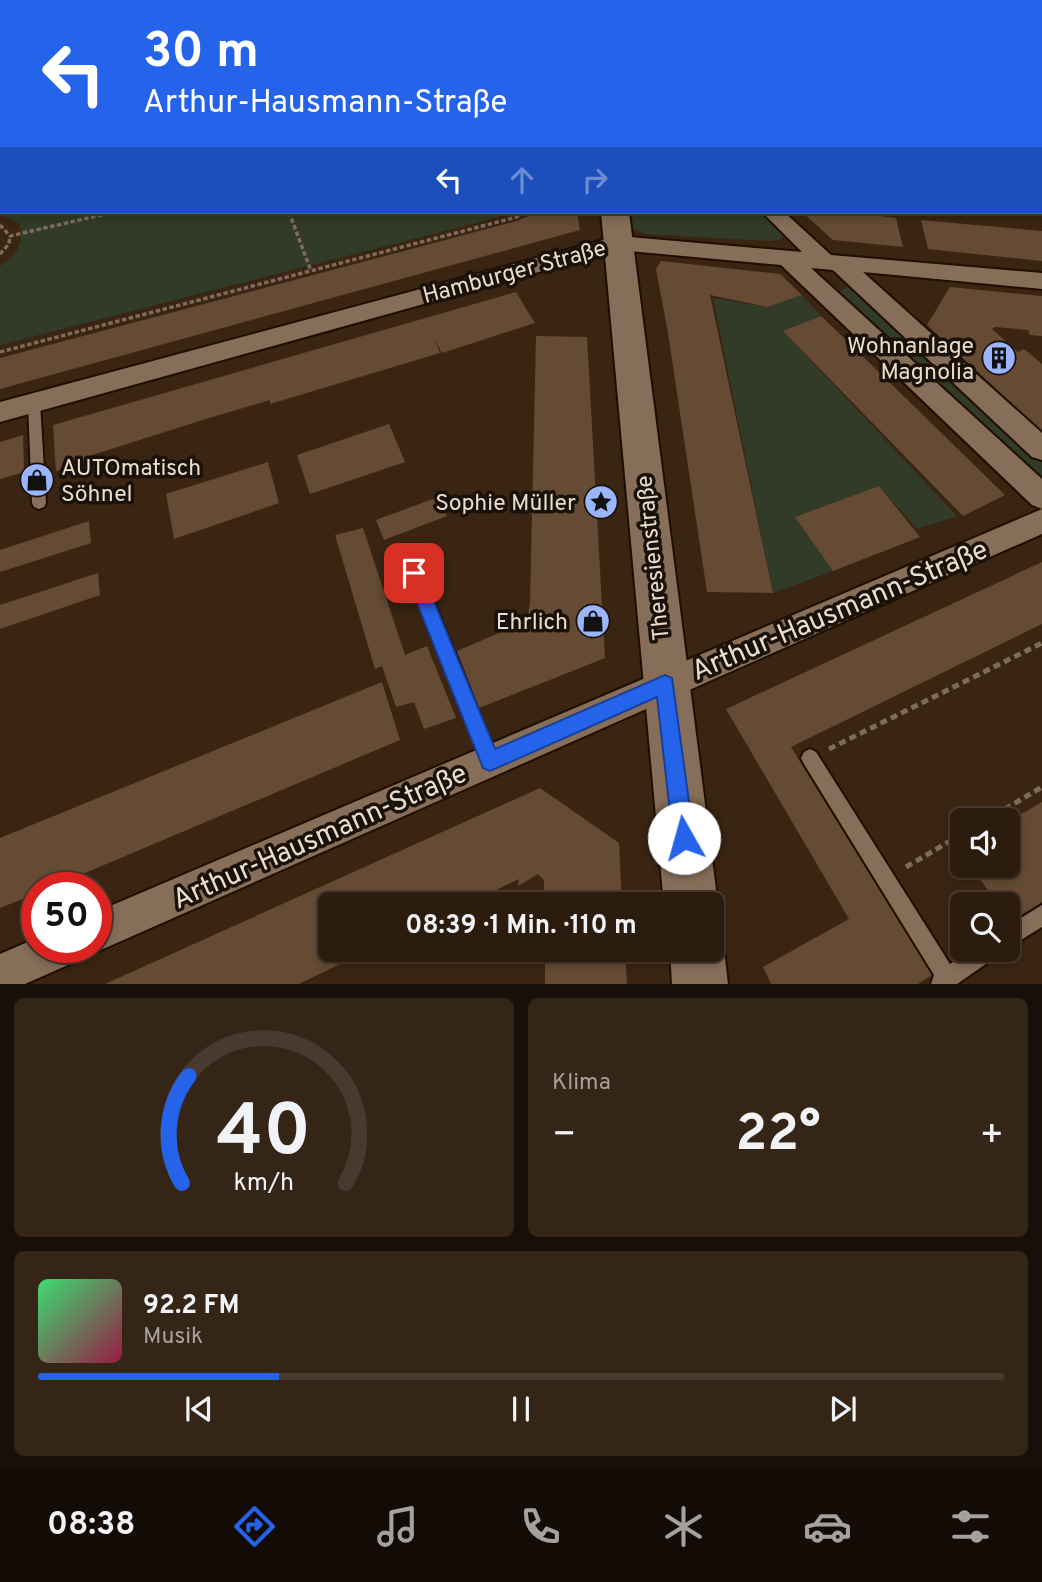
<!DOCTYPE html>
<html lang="de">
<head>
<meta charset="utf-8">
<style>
	body { margin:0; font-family:Overpass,sans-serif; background:#342517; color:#f1f3f6; height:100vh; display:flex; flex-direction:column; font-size:26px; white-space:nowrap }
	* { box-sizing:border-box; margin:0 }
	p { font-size:23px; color:#a6a19e }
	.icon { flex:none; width:38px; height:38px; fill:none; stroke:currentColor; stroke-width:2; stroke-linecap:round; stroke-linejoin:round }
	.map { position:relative; height:984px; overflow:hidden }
	.side { display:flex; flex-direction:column; gap:14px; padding:14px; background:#180f08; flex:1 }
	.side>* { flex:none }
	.top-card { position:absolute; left:0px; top:0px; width:1043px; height:214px; box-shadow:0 4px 10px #0003,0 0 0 2px #483a2e; background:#2563eb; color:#fff; overflow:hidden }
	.tools { position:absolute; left:950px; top:808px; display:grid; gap:14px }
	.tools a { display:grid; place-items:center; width:70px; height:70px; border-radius:10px; background:#2c1c0e; box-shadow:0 4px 10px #0003,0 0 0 2px #483a2e; font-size:35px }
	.speed { position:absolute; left:21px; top:872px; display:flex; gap:14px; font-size:35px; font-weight:700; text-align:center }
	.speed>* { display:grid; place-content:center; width:91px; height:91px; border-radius:50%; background:#2c1c0e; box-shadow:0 4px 10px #0003,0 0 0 2px #483a2e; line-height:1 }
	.speed .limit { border:10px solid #d22; background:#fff; color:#111 }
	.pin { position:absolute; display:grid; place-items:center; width:60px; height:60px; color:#fff; margin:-30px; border-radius:14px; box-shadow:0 4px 10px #0006 }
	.me { position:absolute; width:77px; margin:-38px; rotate:353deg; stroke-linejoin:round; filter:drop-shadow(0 0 5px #0008) }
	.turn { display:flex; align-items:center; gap:24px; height:147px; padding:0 28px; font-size:32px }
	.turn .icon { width:91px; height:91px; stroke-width:2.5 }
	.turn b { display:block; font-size:49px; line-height:60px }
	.lanes { display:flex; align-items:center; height:66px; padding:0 28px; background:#0003; justify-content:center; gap:35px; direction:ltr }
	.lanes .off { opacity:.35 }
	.big { font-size:52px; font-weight:700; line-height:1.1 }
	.side .widget { flex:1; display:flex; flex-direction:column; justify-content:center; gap:10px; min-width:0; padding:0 24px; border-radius:10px; background:#342517 }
	.side .dial { align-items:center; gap:0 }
	.dial svg { height:182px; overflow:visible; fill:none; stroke:#483a2e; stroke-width:7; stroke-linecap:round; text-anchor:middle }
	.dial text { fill:#f1f3f6; stroke:none }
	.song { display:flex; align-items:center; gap:21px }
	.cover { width:84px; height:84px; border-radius:10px; background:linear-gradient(135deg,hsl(140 70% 55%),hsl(340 70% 35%)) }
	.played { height:7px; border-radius:4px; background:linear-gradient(90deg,#2563eb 25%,#483a2e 25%) }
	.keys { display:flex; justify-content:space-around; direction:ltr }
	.heat { display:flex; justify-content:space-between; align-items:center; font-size:38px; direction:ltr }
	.side .tiles { flex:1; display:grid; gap:14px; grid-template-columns:1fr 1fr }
	.widget:last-child { grid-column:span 2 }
	.trip { position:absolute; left:318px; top:892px; width:406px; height:70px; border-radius:10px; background:#2c1c0e; box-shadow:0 4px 10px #0003,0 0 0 2px #483a2e; font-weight:700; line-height:70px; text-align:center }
	.menu { display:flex; height:112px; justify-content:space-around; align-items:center; background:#120b06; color:#a6a19e }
	.menu .icon { width:49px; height:49px }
	.menu .on { color:#2563eb }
	.menu b { font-size:32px; color:#f1f3f6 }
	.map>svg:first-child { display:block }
	.green { fill:#323a28 }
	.building { fill:#654b34 }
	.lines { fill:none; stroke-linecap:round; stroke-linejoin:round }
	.lane-casing { stroke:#200e00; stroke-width:4 }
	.street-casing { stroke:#200e00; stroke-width:4 }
	.secondary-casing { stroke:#200e00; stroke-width:4 }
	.path-far2 { stroke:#7e6b5b; stroke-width:2.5; stroke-dasharray:3.5 2; stroke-linecap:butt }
	.path-far1 { stroke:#7e6b5b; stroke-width:3.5; stroke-dasharray:4.5 2.5; stroke-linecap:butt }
	.path { stroke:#7e6b5b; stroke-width:5; stroke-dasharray:7 4.5; stroke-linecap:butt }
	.lane { fill:#866e59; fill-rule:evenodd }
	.street { fill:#866e59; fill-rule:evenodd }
	.secondary { fill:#866e59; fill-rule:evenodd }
	.route { fill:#2563eb; stroke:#184099; stroke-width:2 }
	.labels { text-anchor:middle; stroke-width:7; stroke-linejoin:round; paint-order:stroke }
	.street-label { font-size:23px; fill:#eadcd0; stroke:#1a1109 }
	.poi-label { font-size:23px; fill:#eadcd0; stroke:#1a1109; text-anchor:end }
	.near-street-label { font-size:28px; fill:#eadcd0; stroke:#1a1109 }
</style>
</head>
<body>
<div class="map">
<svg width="1042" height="984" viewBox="0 0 1042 984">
	<rect width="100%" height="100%" fill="#3a2512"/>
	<!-- green -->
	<path class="green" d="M0 0H420L2 2 0 78Z
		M664 0H1042V180L1041 2Z
		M2 155V212H506L499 217 0 345V266C18 254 23 245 20 224L0 215Z
		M629 212H760L784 236 779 240 769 241 645 234 633 228Z
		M846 287 854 288 1042 457V484L837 294Z
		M802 295 821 316 784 332 957 516 917 529 879 486 796 517 833 571 773 593 713 298 767 307Z"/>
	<!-- building -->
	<path class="building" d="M539 212H577L580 230 0 389V358L517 221Z
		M802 212H847L896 218 903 247 833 240Z
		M921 220 1042 231V261L928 249Z
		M661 261 780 274 802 295 767 307 710 295 773 593 707 592 668 333 656 269Z
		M950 287 1042 296V336L1030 335 1028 330 995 327 992 329 1018 352 1024 349 1042 364V431L927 325Z
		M516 292 535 323 442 353 434 338 440 353 270 404V400L209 418 86 457V462L56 471 53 425Z
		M821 316 844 338 1005 495 963 516 783 331Z
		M536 336 587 337 605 658 479 708 457 651 527 621 530 603Z
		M389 424 405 462 310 494 297 455Z
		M23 435 24 472 0 479V442Z
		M268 462 279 503 174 539 166 494Z
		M879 486 920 537 833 571 795 517Z
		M438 497 447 516 384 540 376 520Z
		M89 521 91 543 0 572V550Z
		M363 528 405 655 427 646 456 718 424 729 414 702 396 707 382 666 375 669 335 535Z
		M1042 562V624L791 747 932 975 918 984H771L763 967 849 919 726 709Z
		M98 573 100 595 0 629V605Z
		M382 682 400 740 52 887H37V893L0 908V838Z
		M540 788 619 843 622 905H544V880L538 874 518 886 519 879 465 905H331V950H369L299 984H105Z
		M1042 802V902L1010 922 1008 905H998L971 866H1008V822Z
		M545 950H625L627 984H545Z"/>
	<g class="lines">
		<!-- lane casing -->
		<g class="lane-casing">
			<path id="lane" d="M1041 43H1042V47H1041Z
				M34 398 40 403 46 503 44 507 39 509 34 507 32 503 28 403Z
				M414 566 419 568 422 573 499 761 496 767 490 770 484 767 406 573 409 568Z
				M810 749 816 752 950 964 971 950H999L996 957 957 984H931L934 975 804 764 801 758 804 752Z
				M1042 905V927L1008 948V926Z"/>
		</g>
		<!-- street casing -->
		<g class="street-casing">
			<path id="street" d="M221 0H237V2H221Z
				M520 0H536V2H520Z
				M564 0H587L563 2Z
				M0 109H2L0 120Z
				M762 212H784L831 255 1042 273V289L863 272 1042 433V460L1032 457 833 270 811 268 1042 479V534L110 946 96 952 84 947H96V912L1042 509 1032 505 781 265 618 250 0 422V402L618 236 802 252Z
				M37 938V947H83L77 961 25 984H0V954Z"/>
		</g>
		<!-- secondary casing -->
		<g class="secondary-casing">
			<path id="secondary" d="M626 0H646L625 2Z
				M601 212H629L718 905 712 918V905H664Z
				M712 929 716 931 724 950 728 984H672L670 950H712Z"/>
		</g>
		<!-- path-far2 -->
		<path class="path-far2" d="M975 0 998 2"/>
		<!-- path-far1 -->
		<path class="path-far1" d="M289 212 311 271
			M0 225 10 236 114 212
			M0 254 9 244 10 236
			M0 352 517 217 522 212"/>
		<!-- path -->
		<path class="path" d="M829 749 1042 643
			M985 821 1042 787
			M906 867 962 834"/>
		<!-- lane -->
		<use href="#lane" class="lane"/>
		<!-- street -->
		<use href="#street" class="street"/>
		<!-- secondary -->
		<use href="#secondary" class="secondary"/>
	</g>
	<!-- route -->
	<path class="route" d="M414 565 422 573 495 749 665 675 672 678 694 838 691 846 684 849 676 846 673 838 657 697 490 771 483 768 405 573Z"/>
	<!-- icons -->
	<defs>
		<g id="building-disc" transform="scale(1.75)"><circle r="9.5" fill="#9ab5fd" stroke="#1a1109"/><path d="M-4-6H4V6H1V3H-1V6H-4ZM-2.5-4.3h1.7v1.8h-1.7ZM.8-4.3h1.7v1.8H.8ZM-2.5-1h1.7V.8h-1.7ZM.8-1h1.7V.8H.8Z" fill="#111"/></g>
		<g id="shop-disc" transform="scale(1.75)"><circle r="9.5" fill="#9ab5fd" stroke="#1a1109"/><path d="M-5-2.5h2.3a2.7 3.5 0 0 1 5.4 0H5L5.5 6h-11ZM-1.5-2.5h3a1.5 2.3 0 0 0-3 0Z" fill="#111"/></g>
		<g id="sight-disc" transform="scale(1.75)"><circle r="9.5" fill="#9ab5fd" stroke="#1a1109"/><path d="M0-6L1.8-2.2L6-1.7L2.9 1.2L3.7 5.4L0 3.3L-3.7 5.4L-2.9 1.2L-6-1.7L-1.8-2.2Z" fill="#111"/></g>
	</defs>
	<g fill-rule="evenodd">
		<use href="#building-disc" x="999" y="358"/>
		<use href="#shop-disc" x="37" y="480"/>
		<use href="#sight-disc" x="601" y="502"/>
		<use href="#shop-disc" x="593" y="621"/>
	</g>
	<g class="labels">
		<!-- street labels -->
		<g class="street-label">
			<text transform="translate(514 271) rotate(-15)" y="8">Hamburger Straße</text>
			<text transform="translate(652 558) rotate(-96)" y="8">Theresienstraße</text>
		</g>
		<!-- poi labels -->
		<g class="poi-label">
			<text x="974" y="353">Wohnanlage<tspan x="974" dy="26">Magnolia</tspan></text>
			<text x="61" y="475" text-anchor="start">AUTOmatisch<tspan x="61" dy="26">Söhnel</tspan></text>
			<text x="576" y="510">Sophie Müller</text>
			<text x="568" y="629">Ehrlich</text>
		</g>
		<!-- near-street labels -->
		<g class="near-street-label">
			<text transform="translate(839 609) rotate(-23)" y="10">Arthur-Hausmann-Straße</text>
			<text transform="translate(319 835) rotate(-24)" y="10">Arthur-Hausmann-Straße</text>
		</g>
	</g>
</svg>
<div class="tools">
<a><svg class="icon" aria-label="sound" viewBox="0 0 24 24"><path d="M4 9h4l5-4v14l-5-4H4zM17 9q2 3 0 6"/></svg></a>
<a><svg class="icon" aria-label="search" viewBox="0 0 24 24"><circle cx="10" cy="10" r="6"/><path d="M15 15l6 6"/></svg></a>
</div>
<div class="speed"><div class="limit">50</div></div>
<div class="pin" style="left:414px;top:573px;background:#d93025"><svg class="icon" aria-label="arrive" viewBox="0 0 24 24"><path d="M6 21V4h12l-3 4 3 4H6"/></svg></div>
<svg class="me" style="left:684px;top:838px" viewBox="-20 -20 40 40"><circle r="19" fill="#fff"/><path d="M0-13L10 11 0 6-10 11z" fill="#2563eb"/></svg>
<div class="trip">08:39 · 1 Min. · 110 m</div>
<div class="top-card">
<div class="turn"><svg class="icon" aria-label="left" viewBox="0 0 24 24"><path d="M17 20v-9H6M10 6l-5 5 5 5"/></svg><div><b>30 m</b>Arthur-Hausmann-Straße</div></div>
<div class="lanes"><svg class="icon" aria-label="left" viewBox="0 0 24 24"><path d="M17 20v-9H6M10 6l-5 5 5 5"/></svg><svg class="icon off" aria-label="ahead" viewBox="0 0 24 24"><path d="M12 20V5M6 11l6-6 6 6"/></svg><svg class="icon off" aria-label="right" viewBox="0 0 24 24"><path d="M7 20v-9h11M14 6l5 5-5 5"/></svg></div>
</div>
</div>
<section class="side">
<div class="tiles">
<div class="widget dial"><svg viewBox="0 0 100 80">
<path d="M14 69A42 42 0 1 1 86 69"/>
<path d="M14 69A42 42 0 0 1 17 22" stroke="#2563eb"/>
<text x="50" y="56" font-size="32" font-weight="700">40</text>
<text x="50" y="72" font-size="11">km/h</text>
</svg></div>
<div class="widget"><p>Klima</p>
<div class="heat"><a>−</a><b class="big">22°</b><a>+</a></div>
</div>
<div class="widget">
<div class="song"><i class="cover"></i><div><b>92.2 FM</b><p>Musik</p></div></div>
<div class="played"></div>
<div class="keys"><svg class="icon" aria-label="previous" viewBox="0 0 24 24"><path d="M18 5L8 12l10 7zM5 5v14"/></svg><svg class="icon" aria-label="pause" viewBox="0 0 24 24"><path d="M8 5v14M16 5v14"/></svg><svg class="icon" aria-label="next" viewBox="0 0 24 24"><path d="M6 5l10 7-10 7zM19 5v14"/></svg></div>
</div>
</div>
</section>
<nav class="menu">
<b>08:38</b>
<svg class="icon on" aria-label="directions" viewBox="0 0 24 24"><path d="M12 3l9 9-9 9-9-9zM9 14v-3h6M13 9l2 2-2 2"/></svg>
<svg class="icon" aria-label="music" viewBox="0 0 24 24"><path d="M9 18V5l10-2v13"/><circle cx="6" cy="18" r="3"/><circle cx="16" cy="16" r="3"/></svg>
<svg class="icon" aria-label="phone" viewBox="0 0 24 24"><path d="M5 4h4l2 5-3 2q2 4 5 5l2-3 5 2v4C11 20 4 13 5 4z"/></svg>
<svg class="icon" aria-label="climate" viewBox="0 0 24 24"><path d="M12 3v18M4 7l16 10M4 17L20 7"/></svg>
<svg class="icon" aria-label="car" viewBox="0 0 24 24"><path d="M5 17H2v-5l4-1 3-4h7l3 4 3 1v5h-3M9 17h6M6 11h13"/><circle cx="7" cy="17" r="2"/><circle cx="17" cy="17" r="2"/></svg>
<svg class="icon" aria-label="filters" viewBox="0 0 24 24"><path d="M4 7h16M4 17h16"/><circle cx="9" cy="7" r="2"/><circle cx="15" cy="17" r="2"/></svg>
</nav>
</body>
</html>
